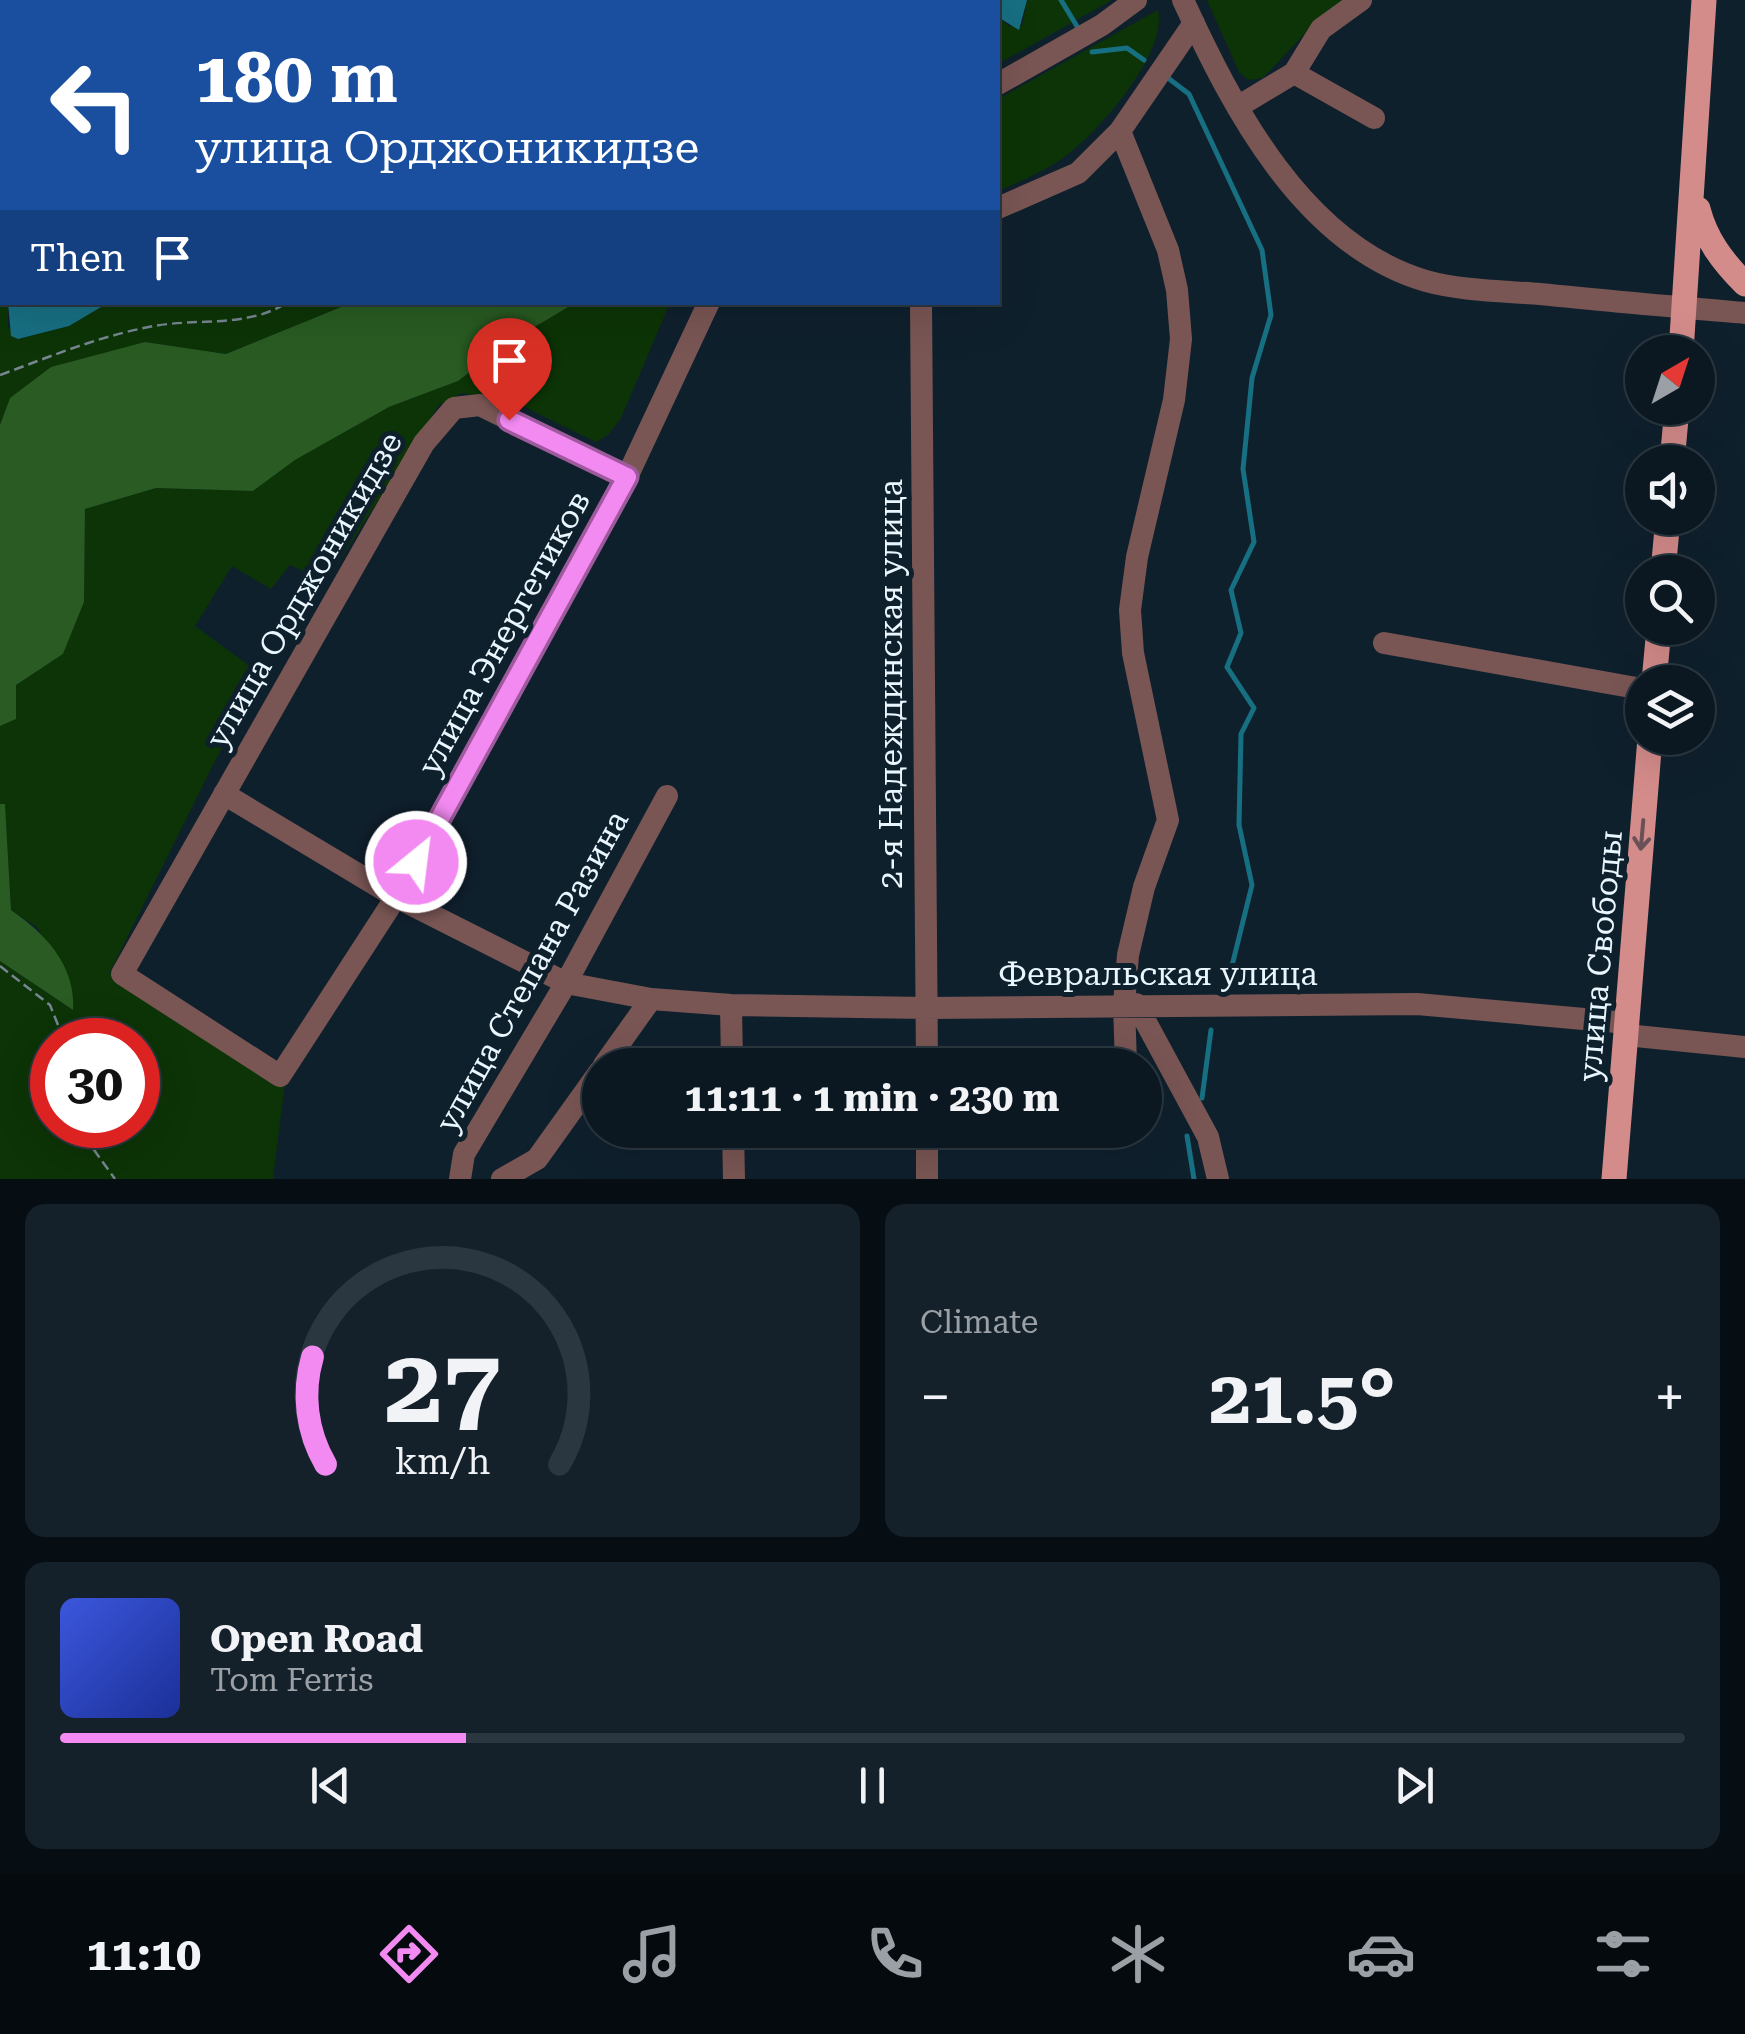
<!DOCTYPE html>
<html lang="en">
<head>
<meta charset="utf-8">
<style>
	body { margin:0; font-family:"Roboto Serif",serif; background:#14212a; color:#f1f3f6; height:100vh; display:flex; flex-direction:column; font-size:38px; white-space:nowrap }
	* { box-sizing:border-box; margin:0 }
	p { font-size:32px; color:#9aa0a5 }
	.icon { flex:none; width:55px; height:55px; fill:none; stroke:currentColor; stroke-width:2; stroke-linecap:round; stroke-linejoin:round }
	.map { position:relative; height:1179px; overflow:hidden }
	.sheet { display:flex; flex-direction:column; gap:25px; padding:25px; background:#060d13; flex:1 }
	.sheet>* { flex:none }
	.hud { position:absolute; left:0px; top:0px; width:1000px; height:305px; box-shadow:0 10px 40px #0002,0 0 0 2px #2b3740; background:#1a4fa0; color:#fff; overflow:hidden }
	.needle { width:65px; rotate:39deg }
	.tools { position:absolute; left:1625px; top:335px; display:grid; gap:20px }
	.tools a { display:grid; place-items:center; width:90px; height:90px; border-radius:50%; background:#0b1822; box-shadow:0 10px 40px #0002,0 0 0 2px #2b3740; font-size:50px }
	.speed { position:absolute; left:30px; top:1018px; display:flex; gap:20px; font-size:50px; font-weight:700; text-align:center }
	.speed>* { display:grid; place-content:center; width:130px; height:130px; border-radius:50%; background:#0b1822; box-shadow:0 10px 40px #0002,0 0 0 2px #2b3740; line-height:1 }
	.speed .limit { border:15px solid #d22; background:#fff; color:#111 }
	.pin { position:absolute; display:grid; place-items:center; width:85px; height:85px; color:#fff; margin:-102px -42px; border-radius:50% 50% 50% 0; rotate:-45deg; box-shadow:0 0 10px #0007 }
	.pin .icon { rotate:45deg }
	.me { position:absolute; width:110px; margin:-55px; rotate:29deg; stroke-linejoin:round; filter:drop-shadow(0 0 8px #0008) }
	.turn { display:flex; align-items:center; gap:35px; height:210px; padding:0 30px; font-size:45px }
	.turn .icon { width:130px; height:130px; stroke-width:2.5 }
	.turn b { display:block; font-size:70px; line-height:85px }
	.then { display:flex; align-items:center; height:95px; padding:0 30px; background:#0003; gap:20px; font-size:38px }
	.big { font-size:75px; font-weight:700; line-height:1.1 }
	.sheet .widget { flex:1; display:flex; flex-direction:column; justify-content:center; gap:15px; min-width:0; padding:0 35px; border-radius:20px; background:#14212a }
	.sheet .dial { align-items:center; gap:0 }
	.dial svg { height:260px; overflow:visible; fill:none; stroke:#2b3740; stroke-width:7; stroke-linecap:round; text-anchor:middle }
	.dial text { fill:#f1f3f6; stroke:none }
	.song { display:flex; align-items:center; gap:30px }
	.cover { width:120px; height:120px; border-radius:15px; background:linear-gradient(135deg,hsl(230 70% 55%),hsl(230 70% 35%)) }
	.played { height:10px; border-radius:5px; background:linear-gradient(90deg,#f38af2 25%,#2b3740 25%) }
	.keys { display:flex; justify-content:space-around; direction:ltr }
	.heat { display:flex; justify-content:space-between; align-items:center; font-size:55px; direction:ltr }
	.sheet .tiles { flex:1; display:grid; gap:25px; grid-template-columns:1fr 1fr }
	.widget:last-child { grid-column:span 2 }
	.trip { position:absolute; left:582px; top:1048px; width:580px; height:100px; border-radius:50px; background:#0b1822; box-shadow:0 10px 40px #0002,0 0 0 2px #2b3740; font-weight:700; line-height:100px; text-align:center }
	.menu { display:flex; height:160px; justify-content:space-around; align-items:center; background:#040a0e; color:#9aa0a5 }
	.menu .icon { width:70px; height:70px }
	.menu .on { color:#f38af2 }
	.menu b { font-size:45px; color:#f1f3f6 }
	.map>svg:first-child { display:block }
	.green { fill:#0c3406; fill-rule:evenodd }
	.forest { fill:#295b22 }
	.water { fill:#176f82 }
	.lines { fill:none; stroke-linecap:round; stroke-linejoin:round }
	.stream { stroke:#176f82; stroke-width:5 }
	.path { stroke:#778691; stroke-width:2.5; stroke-dasharray:10 5; stroke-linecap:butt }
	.minor { stroke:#795654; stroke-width:22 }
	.major { stroke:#d48c8a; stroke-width:25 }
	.oneway { stroke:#685157 }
	.route-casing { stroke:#9e5a9d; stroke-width:25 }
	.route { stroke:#f38af2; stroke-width:18 }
	.labels { text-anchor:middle; stroke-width:10; stroke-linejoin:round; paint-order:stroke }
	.street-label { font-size:32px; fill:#eaf6fe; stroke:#0f202d }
</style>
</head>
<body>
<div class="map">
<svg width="1745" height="1179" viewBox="0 0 1745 1179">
	<rect width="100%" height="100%" fill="#0f202d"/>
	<!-- green -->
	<path class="green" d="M0 0H163L171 2H2V152Z
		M251 0H526L527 2H252Z
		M1027 0H1112L998 64V17L1009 26H1022Z
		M1207 0H1349L1316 22 1263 78 1248 80 1239 72Z
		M1158 10C1168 52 1100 130 1067 155 1047 170 1020 182 998 191V99Z
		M0 291 2 302 8 303V326L18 339 69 326 108 303H351L226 354 145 342 10 398 0 425Z
		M575 303H670L621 418 609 434 596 442 514 402 462 393 439 405 339 562 317 577 290 565 271 589 232 566 195 626 262 675 237 717 109 974 126 971 286 1075 273 1179H0V961L73 1010 38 928 11 910 5 805 0 804V726L16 718V685L63 654 84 602 85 509 156 488 253 491 295 460 389 407 458 381 506 344ZM52 1040H138V1125H52Z"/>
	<!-- forest -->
	<path class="forest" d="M351 303H575L506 344 458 381 389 407 295 460 253 491 156 488 85 509 84 602 63 654 16 685V719L0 726V425L10 398 51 367 145 342 226 354Z
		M0 804H5L11 910C46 934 76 966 73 1010L0 961Z"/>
	<!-- water -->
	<path class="water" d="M774 0H1027L1019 30 998 17V2Z
		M8 303H108L69 326 18 339 11 336Z"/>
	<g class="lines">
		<!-- stream -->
		<path class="stream" d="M1061 0 1078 28
			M1092 52 1127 48 1144 60
			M1168 78 1189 94 1262 250 1271 315 1252 378 1243 469 1254 542 1231 590 1241 633 1227 667 1254 708 1241 734 1239 825 1252 885 1226 990
			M1202 1098 1211 1030
			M1187 1136 1194 1179"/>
		<!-- path -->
		<path class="path" d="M0 375C52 356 99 336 154 326 198 318 249 328 288 302
			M0 966 50 1005 64 1040
			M76 1125 115 1179"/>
		<!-- minor -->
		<path class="minor" d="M1183 0C1232 107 1303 245 1426 281 1462 291 1503 291 1540 294 1608 301 1677 307 1745 313
			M1294 73 1374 118
			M998 84 1102 25 1136 0
			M1239 106 1294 73 1321 29 1361 0
			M1120 131 1168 250 1177 290 1181 339 1174 400 1137 557 1130 610 1133 653 1168 820 1144 887 1128 955 1124 1004 1126 1065
			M998 208 1078 173 1120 131 1194 23
			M921 302 927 1065
			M627 477 480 405 454 408 424 443 122 974 280 1076 396 897 627 477 709 302
			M1384 643 1642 689
			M224 794 396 897 566 983 651 999 731 1005 926 1008 1417 1004 1617 1022 1636 1036 1745 1047
			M1136 1004 1208 1137 1218 1179
			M731 1005 732 1065
			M604 1065 651 999
			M733 1130 734 1179
			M927 1130V1179
			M460 1179 464 1154 566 983 667 796
			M502 1179 537 1159 600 1071"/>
		<!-- major -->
		<path class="major" d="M1698 209C1706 240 1723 262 1745 284
			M1681 352 1704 0
			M1672 462 1677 408
			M1663 572 1668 518
			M1654 682 1659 628
			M1614 1179 1650 738"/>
	</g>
	<!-- one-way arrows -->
	<defs><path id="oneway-shaft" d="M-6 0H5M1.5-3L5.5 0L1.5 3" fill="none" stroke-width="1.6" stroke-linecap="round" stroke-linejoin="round" transform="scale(2.5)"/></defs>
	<use class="oneway" href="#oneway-shaft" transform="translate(1642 835) rotate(95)"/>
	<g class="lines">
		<!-- route casing -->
		<g class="route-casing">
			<path id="route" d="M416 862 627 477 509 420"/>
		</g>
		<!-- route -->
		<use href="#route" class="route"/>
	</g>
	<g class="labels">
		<!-- street labels -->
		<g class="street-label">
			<text transform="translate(304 590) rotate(-60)" y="11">улица Орджоникидзе</text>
			<text transform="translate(504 633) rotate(-61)" y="11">улица Энергетиков</text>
			<text transform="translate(891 684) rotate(-90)" y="11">2-я Надеждинская улица</text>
			<text transform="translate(1600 956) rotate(-85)" y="11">улица Свободы</text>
			<text transform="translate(532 971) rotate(-61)" y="11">улица Степана Разина</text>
			<text x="1158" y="985">Февральская улица</text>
		</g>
	</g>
</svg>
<div class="tools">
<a><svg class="needle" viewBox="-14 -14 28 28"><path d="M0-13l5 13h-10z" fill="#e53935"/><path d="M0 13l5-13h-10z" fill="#9aa0a5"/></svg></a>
<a><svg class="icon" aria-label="sound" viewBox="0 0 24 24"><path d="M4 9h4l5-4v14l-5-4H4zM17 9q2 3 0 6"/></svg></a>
<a><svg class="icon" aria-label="search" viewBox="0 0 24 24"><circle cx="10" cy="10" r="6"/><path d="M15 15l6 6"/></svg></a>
<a><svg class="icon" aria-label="layers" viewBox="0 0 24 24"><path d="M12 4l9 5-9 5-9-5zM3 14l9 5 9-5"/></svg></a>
</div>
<div class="speed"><div class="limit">30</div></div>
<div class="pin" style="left:509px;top:420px;background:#d93025"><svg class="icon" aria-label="arrive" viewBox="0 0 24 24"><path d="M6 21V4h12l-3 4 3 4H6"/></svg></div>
<svg class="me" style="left:416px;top:862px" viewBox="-20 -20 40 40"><circle r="17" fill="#f38af2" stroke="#fff" stroke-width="3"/><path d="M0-11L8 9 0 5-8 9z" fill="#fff"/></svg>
<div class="trip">11:11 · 1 min · 230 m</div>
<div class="hud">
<div class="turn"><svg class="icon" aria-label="left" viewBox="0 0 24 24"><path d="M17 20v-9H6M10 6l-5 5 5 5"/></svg><div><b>180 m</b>улица Орджоникидзе</div></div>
<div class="then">Then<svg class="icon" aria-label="arrive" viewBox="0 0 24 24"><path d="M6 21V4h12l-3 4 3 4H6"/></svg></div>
</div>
</div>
<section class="sheet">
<div class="tiles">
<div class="widget dial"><svg viewBox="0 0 100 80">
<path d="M14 69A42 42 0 1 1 86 69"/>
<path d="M14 69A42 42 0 0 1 10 36" stroke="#f38af2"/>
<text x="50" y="56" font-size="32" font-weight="700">27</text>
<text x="50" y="72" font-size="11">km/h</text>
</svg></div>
<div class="widget"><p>Climate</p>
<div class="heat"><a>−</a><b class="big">21.5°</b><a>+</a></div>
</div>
<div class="widget">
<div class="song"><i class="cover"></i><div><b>Open Road</b><p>Tom Ferris</p></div></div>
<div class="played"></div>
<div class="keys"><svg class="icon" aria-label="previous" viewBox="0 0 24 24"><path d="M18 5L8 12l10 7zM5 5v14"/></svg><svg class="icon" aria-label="pause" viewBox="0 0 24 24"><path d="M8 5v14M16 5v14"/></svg><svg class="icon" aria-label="next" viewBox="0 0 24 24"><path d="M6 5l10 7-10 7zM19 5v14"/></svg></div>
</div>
</div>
</section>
<nav class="menu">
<b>11:10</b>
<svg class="icon on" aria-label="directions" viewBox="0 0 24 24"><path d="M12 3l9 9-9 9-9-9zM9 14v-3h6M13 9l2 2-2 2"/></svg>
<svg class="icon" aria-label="music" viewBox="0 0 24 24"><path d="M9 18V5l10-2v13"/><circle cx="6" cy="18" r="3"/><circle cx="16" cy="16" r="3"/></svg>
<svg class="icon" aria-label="phone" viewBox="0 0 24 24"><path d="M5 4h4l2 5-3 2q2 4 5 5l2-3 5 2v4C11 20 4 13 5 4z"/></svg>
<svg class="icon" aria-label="climate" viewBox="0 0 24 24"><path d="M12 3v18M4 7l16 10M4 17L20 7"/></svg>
<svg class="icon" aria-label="car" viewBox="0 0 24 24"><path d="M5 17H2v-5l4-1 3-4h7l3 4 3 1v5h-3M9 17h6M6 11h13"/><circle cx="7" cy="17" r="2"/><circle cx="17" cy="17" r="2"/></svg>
<svg class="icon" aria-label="filters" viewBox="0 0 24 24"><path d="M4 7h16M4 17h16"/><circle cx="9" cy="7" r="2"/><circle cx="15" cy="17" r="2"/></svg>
</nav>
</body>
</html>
